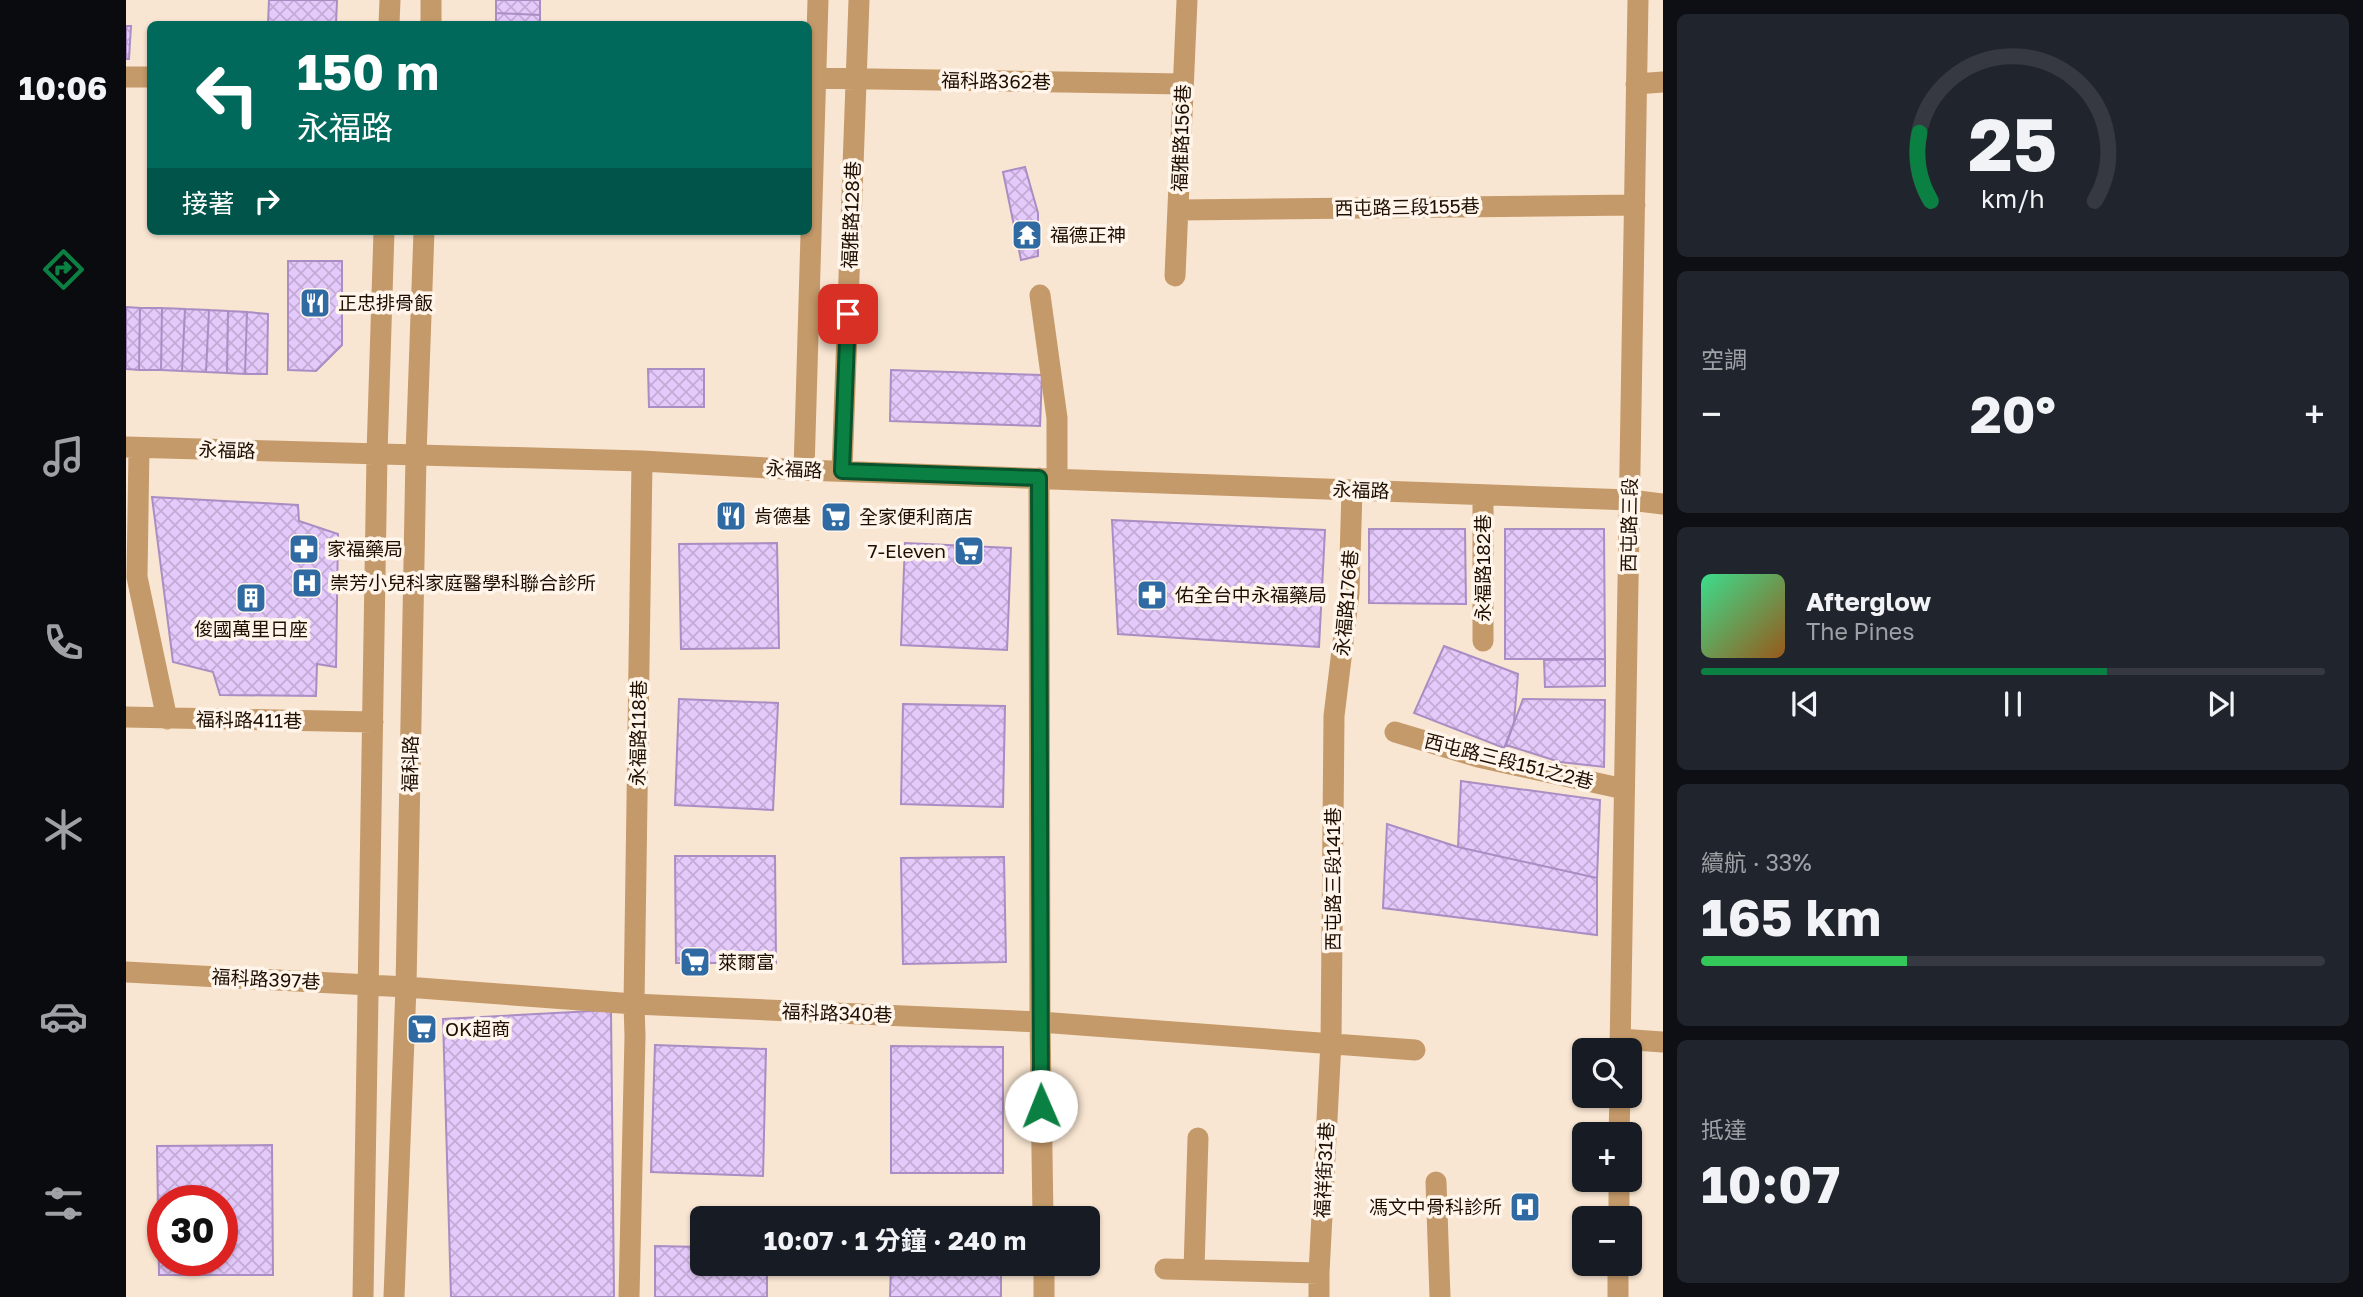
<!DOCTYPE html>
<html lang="zh-TW">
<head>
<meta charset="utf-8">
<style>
	body { margin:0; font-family:"Golos Text","Noto Sans TC",sans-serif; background:#20242c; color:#f1f3f6; height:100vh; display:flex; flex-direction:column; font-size:26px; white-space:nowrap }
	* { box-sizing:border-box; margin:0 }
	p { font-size:23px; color:#9ea1a6 }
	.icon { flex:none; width:38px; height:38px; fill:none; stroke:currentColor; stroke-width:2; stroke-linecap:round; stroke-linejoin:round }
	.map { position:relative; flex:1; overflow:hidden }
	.side { display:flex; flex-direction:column; gap:14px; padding:14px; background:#0d0f14; width:700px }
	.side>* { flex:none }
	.guide { position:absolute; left:21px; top:21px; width:665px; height:214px; border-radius:10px; box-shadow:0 2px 5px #0004; background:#00695c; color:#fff; overflow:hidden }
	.tools { position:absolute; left:1446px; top:1038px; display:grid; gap:14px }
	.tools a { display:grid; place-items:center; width:70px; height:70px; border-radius:10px; background:#171b24; box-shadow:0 2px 5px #0004; font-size:35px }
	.speed { position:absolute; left:21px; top:1185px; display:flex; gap:14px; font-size:35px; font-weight:700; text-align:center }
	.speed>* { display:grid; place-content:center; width:91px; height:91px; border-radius:50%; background:#171b24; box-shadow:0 2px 5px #0004; line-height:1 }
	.speed .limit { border:10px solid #d22; background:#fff; color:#111 }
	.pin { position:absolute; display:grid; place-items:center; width:60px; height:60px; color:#fff; margin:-30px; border-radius:14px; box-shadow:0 4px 10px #0006 }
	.me { position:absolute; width:77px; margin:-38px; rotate:359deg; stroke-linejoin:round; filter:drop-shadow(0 0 5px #0008) }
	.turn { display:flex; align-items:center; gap:24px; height:147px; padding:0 35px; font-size:32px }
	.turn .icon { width:91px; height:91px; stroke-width:2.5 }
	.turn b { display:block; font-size:49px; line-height:60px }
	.then { display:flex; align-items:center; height:66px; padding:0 35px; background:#0003; gap:14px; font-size:26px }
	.big { font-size:52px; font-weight:700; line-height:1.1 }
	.side .widget { flex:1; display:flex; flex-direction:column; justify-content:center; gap:10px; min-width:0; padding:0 24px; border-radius:10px; background:#20242c }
	.side .dial { align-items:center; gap:0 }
	.dial svg { height:182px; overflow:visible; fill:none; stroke:#363941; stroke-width:7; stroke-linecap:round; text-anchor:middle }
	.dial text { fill:#f1f3f6; stroke:none }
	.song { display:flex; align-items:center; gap:21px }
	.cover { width:84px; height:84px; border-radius:10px; background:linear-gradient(135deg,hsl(150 70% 55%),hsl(30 70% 35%)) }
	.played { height:7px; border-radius:4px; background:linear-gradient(90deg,#0b8043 65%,#363941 65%) }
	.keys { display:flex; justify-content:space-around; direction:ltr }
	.heat { display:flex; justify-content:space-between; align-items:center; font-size:38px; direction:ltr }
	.charge { height:10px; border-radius:5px; background:linear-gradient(90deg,#34c759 33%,#363941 0) }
	.trip { position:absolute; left:564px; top:1206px; width:410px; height:70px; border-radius:10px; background:#171b24; box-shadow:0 2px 5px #0004; font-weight:700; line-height:70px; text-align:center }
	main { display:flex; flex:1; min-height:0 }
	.menu { display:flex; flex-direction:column; width:126px; justify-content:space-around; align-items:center; background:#090b0e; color:#9ea1a6 }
	.menu .icon { width:49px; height:49px }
	.menu .current { color:#0b8043 }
	.menu b { font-size:32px; color:#f1f3f6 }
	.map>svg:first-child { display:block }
	.building { fill:url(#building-cross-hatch); stroke:#aa8dc3; stroke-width:2; fill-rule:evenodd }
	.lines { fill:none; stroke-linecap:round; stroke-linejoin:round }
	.minor { stroke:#c59a6a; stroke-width:21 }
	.route-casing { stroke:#07532c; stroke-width:18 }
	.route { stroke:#0b8043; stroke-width:12 }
	.labels { text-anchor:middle; stroke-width:7; stroke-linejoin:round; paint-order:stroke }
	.street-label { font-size:19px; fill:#1f0f00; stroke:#fff5eb }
	.poi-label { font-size:19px; fill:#1f0f00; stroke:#fff5eb; text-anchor:start }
</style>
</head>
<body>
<main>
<nav class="menu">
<b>10:06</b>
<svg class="icon current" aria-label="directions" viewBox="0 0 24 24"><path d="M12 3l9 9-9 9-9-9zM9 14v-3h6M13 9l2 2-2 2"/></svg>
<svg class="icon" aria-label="music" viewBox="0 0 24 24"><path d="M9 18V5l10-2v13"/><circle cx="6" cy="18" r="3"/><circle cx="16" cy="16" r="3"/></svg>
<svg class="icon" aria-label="phone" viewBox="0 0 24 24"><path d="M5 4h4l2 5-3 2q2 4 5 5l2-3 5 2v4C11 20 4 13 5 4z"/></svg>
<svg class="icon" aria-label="climate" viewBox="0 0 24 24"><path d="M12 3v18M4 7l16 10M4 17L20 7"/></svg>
<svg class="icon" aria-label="car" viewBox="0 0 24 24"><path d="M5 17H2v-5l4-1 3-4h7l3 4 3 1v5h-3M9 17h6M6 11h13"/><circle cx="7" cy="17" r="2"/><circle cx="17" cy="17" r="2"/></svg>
<svg class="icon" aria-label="filters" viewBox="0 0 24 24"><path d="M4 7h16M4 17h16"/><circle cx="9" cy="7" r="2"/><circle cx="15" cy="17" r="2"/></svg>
</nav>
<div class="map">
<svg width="1537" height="1297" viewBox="0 0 1537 1297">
	<defs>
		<pattern id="building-cross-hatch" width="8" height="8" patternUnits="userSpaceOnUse" patternTransform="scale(1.75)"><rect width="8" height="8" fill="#e4c9fb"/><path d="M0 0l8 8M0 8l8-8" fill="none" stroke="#c3abd5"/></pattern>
	</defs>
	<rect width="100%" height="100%" fill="#f9e6d2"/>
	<!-- building -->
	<path class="building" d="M143 0H211L210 24H142Z
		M370 0H414V15L370 13Z
		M370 13 414 15V24H370Z
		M0 26H5L3 59H0Z
		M899 167 912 213V256L895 260 877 172Z
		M162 261H216V345L190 371 162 370Z
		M0 307 14 308 13 370 0 369Z
		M14 308H36L35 370H13Z
		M36 308 59 309 56 371 35 370Z
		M59 309 83 310 80 372 56 371Z
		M83 310 102 311 101 373 80 372Z
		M102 311 121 312 119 374 101 373Z
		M121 312 142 314 141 374H119Z
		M522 369H578V407H523Z
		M765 370 916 375 914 426 764 421Z
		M26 497 172 505 173 521 212 534 210 667 191 664 190 696 94 695 87 672 47 662Z
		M986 520 1199 530 1193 647 992 634Z
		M1243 529H1339L1340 604 1243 603Z
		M1379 529H1478L1479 659H1379Z
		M651 543 653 648 555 649 553 544Z
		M779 543 885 548 881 650 775 645Z
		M1318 646 1392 674 1388 722 1378 748 1288 713Z
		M1479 659V686L1419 687 1418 660Z
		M553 699 652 703 647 810 549 805Z
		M1397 699 1479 700 1478 767 1434 762 1380 745Z
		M777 704 879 706 877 807 775 804Z
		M1335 781 1474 800 1471 878 1332 847Z
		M1261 824 1332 847 1471 878V935L1257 908Z
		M549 856H649L650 963H550Z
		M878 857 880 962 777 964 775 858Z
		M485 1010 488 1297H325L317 1019Z
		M529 1045 640 1049 637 1176 525 1172Z
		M765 1046 877 1047V1173H765Z
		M146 1145 147 1275H33L31 1146ZM37 1200H96V1260H37Z
		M529 1246 576 1247V1264H641V1297H529Z
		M765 1264H875V1297H764Z"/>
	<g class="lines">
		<!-- minor -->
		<path class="minor" d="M263 24 264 0
			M305 24V0
			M0 77H24
			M682 78 1057 84
			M1510 84 1537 82
			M1052 210 1509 205
			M1049 276 1061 0
			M914 295 931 418V479
			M0 447 516 461 678 470 1504 500 1537 504
			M13 448 11 577 41 719
			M678 470 692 0
			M716 471 733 0
			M913 478 914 1022 917 1218
			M1357 641V495
			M0 717 247 722
			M1269 732 1352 757 1498 789
			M0 972 280 987 508 1004 914 1022 1289 1050
			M1494 1039 1537 1042
			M1494 1050 1512 0
			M1493 1134 1494 1096
			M1310 1182 1314 1297
			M1493 1218V1180
			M918 1264V1297
			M1039 1269 1193 1273
			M1068 1269 1072 1138
			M237 1297 251 454 258 231
			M268 1297 280 987 290 455 298 231
			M503 1297 509 1036 508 1004 516 461
			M1193 1297V1273L1205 1042 1208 716 1223 593 1226 490
			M1492 1297V1264"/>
	</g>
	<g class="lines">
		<!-- route casing -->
		<g class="route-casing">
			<path id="route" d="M722 314 716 471 913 478 915 1106"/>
		</g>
		<!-- route -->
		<use href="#route" class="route"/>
	</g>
	<!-- icons -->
	<defs>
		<g id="temple-square" transform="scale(1.575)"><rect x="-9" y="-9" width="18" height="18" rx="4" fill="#2f6ba2" stroke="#fff5eb"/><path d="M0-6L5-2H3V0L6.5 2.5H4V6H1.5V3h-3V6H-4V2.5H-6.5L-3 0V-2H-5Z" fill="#fff"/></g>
		<g id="restaurant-square" transform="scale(1.575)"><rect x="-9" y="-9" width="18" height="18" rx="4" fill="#2f6ba2" stroke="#fff5eb"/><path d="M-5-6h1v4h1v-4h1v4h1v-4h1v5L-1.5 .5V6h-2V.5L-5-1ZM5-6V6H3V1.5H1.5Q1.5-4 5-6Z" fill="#fff"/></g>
		<g id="supermarket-square" transform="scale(1.575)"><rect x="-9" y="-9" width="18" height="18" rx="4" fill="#2f6ba2" stroke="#fff5eb"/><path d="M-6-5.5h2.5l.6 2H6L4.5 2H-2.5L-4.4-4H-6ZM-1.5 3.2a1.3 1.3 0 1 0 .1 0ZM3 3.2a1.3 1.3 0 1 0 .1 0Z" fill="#fff"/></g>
		<g id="pharmacy-square" transform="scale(1.575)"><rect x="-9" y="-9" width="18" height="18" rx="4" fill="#2f6ba2" stroke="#fff5eb"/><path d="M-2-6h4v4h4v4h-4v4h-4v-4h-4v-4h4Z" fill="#fff"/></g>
		<g id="hospital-square" transform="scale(1.575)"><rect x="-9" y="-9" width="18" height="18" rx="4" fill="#2f6ba2" stroke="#fff5eb"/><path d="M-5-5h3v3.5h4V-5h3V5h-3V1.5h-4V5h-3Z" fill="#fff"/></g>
		<g id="building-square" transform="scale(1.575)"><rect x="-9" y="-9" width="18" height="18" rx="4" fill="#2f6ba2" stroke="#fff5eb"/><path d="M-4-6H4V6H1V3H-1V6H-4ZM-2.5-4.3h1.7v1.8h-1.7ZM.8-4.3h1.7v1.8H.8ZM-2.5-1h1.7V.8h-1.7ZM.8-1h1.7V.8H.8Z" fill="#fff"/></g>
	</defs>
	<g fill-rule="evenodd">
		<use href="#temple-square" x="901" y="235"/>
		<use href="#restaurant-square" x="189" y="303"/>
		<use href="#restaurant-square" x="605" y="516"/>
		<use href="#supermarket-square" x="710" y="517"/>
		<use href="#pharmacy-square" x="178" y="549"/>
		<use href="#supermarket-square" x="843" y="551"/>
		<use href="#hospital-square" x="181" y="583"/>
		<use href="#pharmacy-square" x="1026" y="595"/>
		<use href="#building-square" x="125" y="598"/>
		<use href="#supermarket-square" x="569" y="962"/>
		<use href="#supermarket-square" x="296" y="1029"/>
		<use href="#hospital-square" x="1399" y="1207"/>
	</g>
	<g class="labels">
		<!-- street labels -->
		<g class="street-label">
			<text transform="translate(870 81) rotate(1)" y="7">福科路362巷</text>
			<text transform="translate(1055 138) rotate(-88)" y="7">福雅路156巷</text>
			<text transform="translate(1281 207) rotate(-1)" y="7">西屯路三段155巷</text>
			<text transform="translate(725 215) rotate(-88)" y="7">福雅路128巷</text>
			<text transform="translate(101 450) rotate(2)" y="7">永福路</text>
			<text transform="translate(668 469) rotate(3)" y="7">永福路</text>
			<text transform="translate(1235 490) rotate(2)" y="7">永福路</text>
			<text transform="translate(1503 525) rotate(-89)" y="7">西屯路三段</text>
			<text transform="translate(1357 568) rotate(-90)" y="7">永福路182巷</text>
			<text transform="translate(1220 603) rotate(-85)" y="7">永福路176巷</text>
			<text transform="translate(123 720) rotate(1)" y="7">福科路411巷</text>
			<text transform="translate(512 733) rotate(-89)" y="7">永福路118巷</text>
			<text transform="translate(1383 761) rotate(14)" y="7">西屯路三段151之2巷</text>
			<text transform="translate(284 764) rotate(-89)" y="7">福科路</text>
			<text transform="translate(1207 879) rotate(-90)" y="7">西屯路三段141巷</text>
			<text transform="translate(140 979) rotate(3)" y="7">福科路397巷</text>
			<text transform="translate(711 1013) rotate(2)" y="7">福科路340巷</text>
			<text transform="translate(1198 1170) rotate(-87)" y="7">福祥街31巷</text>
		</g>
		<!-- poi labels -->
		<g class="poi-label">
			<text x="924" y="242">福德正神</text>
			<text x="212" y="310">正忠排骨飯</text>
			<text x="628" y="523">肯德基</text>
			<text x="733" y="524">全家便利商店</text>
			<text x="201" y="556">家福藥局</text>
			<text x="820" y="558" text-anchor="end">7-Eleven</text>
			<text x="204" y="590">崇芳小兒科家庭醫學科聯合診所</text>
			<text x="1049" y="602">佑全台中永福藥局</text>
			<text x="125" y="636" text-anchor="middle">俊國萬里日座</text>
			<text x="592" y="969">萊爾富</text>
			<text x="319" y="1036">OK超商</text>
			<text x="1376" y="1214" text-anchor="end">馮文中骨科診所</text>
		</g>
	</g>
</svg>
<div class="tools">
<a><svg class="icon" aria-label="search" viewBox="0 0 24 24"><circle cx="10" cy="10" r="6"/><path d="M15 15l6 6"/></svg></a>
<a>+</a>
<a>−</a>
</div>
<div class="speed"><div class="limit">30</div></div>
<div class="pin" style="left:722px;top:314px;background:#d93025"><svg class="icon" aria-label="arrive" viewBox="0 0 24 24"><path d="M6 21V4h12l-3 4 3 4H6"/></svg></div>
<svg class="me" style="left:915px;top:1106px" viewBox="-20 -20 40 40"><circle r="19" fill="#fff"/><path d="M0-13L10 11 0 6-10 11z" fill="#0b8043"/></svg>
<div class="trip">10:07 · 1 分鐘 · 240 m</div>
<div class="guide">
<div class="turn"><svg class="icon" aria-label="left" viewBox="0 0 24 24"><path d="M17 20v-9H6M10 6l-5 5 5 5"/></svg><div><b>150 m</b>永福路</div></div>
<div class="then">接著<svg class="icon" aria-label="right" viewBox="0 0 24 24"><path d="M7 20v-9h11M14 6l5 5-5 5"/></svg></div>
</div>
</div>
<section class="side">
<div class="widget dial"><svg viewBox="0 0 100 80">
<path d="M14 69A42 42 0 1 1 86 69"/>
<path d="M14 69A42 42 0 0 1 9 39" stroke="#0b8043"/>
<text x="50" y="56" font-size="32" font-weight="700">25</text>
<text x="50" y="72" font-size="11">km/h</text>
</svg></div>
<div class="widget"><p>空調</p>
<div class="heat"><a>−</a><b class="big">20°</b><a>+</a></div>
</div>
<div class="widget">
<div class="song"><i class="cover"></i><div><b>Afterglow</b><p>The Pines</p></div></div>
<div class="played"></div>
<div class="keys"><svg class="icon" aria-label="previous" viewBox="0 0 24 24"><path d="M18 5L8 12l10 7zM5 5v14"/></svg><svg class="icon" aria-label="pause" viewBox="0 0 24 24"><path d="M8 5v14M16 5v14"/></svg><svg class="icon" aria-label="next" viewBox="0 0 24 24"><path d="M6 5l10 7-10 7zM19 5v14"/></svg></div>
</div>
<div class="widget"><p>續航 · 33%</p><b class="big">165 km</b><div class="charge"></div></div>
<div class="widget"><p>抵達</p><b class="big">10:07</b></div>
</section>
</main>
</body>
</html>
